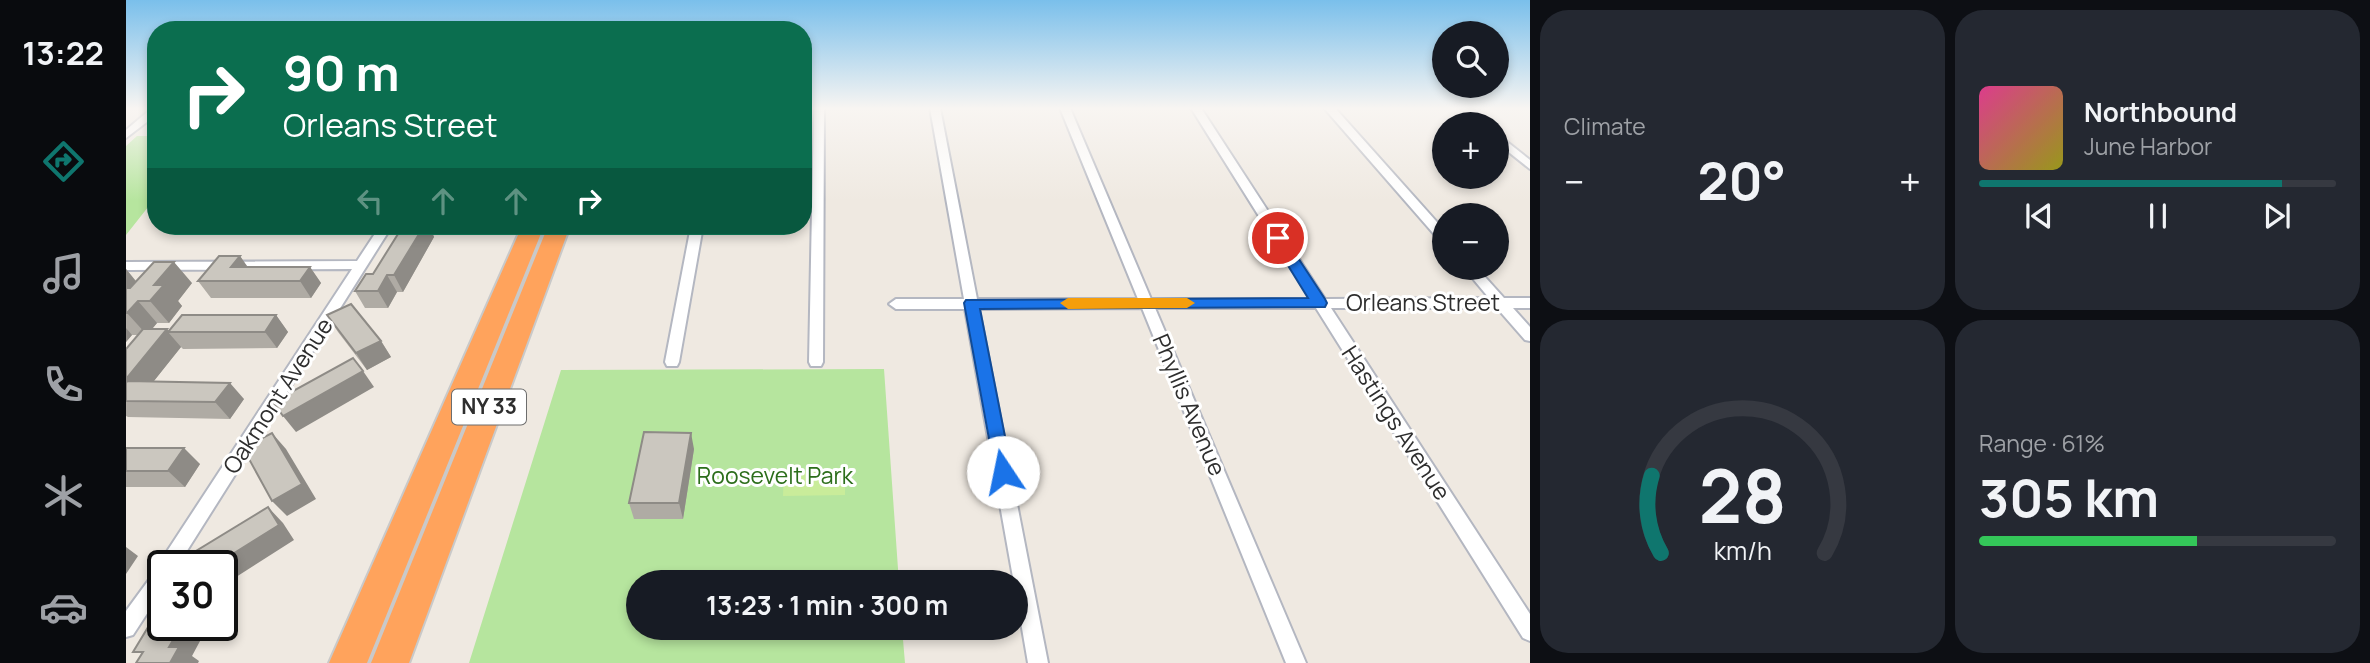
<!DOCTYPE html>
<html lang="en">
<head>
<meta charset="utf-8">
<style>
	body { margin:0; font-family:Manrope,sans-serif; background:#242831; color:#f1f3f6; height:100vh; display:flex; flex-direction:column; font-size:26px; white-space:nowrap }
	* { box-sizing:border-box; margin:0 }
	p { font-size:23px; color:#9ea1a6 }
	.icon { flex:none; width:38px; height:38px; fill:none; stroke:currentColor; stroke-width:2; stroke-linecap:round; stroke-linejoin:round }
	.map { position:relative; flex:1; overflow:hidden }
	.details { display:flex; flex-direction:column; gap:10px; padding:10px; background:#0d0f14; width:840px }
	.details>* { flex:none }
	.banner { position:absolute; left:21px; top:21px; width:665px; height:214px; border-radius:28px; box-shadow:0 4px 10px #0003; background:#0b6e4f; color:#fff; overflow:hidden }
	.buttons { position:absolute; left:1306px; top:21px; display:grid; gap:14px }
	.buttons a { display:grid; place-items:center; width:77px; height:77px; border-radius:50%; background:#171b24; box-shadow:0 4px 10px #0003; font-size:35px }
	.speed { position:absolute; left:21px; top:550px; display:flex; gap:14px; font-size:35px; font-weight:700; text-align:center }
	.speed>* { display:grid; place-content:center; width:91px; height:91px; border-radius:50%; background:#171b24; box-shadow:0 4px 10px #0003; line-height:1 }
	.speed .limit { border:4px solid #111; border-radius:10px; background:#fff; color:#111 }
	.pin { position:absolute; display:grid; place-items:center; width:60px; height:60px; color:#fff; margin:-30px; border:4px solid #fff; border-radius:50%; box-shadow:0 2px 7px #0007 }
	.me { position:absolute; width:77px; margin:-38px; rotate:349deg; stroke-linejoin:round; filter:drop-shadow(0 0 5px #0008) }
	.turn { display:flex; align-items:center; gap:24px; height:147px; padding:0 21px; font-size:32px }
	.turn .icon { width:91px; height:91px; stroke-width:2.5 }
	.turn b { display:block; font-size:49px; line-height:60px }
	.lanes { display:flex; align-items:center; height:66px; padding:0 21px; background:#0003; justify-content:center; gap:35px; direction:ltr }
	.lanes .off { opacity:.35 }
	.big { font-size:52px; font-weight:700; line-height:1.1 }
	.details .card { flex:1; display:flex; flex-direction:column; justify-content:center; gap:10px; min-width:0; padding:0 24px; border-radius:28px; background:#242831 }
	.details .dial { align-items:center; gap:0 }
	.dial svg { height:182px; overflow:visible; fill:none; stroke:#363941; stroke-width:7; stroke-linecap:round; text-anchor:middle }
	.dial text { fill:#f1f3f6; stroke:none }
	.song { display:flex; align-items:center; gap:21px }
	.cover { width:84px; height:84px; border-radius:10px; background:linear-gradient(135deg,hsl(330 70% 55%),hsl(60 70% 35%)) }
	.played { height:7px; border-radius:4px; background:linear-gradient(90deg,#0f766e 85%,#363941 85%) }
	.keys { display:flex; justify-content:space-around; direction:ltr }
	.heat { display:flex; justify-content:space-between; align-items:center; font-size:38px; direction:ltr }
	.charge { height:10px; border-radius:5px; background:linear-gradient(90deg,#34c759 61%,#363941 0) }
	.details .tiles { flex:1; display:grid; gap:10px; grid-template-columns:repeat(2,1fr) }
	.trip { position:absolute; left:500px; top:570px; width:402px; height:70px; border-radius:35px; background:#171b24; box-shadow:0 4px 10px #0003; font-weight:700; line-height:70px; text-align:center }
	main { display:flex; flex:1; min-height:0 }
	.menu { display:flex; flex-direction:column; width:126px; justify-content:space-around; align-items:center; background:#090b0e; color:#9ea1a6 }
	.menu .icon { width:49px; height:49px }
	.menu .active { color:#0f766e }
	.menu b { font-size:32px; color:#f1f3f6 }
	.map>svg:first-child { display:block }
	.green { fill:#b6e59e }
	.pitch { fill:#c9ec9a }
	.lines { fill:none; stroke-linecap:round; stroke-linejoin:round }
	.minor-casing { stroke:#b4b7c1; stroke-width:4 }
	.motorway-casing { stroke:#c9c9c9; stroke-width:4 }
	.minor { fill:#fff; fill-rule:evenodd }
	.motorway { fill:#ffa35c; fill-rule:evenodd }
	.wall { fill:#afaba4 }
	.shaded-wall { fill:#8e8b86 }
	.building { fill:#cbc7bf; stroke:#8e8b86; stroke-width:2 }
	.route { fill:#1a73e8; stroke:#114b97; stroke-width:2 }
	.slow { fill:#f59e0b }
	.labels { text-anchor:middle; stroke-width:6; stroke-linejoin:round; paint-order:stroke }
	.shield { fill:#fff; stroke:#6d6d6d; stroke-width:2 }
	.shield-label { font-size:21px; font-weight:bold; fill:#2e2e2e }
	.street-label { font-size:23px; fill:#2e2e2e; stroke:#fff }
	.park-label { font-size:23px; fill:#2c6e1b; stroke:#fff }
</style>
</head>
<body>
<main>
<nav class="menu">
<b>13:22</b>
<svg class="icon active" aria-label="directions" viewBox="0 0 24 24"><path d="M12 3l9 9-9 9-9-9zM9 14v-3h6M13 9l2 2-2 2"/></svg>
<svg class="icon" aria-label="music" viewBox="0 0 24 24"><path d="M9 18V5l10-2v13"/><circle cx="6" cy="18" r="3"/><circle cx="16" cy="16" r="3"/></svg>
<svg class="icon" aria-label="phone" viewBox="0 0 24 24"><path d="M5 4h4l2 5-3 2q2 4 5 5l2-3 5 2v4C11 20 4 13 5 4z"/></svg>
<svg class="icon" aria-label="climate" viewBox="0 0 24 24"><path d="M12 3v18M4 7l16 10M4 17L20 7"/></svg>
<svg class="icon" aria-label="car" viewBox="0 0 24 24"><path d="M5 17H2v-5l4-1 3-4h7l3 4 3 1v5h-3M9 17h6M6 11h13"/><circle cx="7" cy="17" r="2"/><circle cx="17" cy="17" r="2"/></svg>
</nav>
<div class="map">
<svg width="1404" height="663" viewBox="0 0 1404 663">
	<rect width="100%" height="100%" fill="#efe9e1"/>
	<!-- green -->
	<path class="green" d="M11 136H30V197L0 235V146Z
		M758 369 773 583H513V628H776L779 663H343L435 370Z"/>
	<!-- pitch -->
	<path class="pitch" d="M658 471H719V495L657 496Z"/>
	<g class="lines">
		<!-- minor casing -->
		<g class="minor-casing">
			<path id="minor" d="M26 108H30V115L0 138V130Z
				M688 108H698L697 362 695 366H685L683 362Z
				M804 108H814L851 299H1012L934 108H944L1025 299H1185L1065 108H1075L1199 299 1363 298 1338 268H1351L1378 298H1404V308H1387L1404 327V341L1399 340 1371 308H1205L1404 614V641L1397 638 1190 308H1029L1180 663H1160L1016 308 853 309 922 663H902L891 599V583H888L839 309H770L763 304 770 299H838Z
				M1198 108H1209L1318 230V242L1314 241Z
				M1334 108H1345L1362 124H1351Z
				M1370 133 1404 160V169L1370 142Z
				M254 226H266L52 565H37V589L7 635 0 637V611L33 566 36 559 226 269 0 270V262L231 261Z
				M565 226H577L553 362 551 366H541L539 362Z"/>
		</g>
		<!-- motorway casing -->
		<g class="motorway-casing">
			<path id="motorway" d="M396 226H418L241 663H203Z
				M422 226H444L283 663H245Z"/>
		</g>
		<!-- minor -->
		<use href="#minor" class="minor"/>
		<!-- motorway -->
		<use href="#motorway" class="motorway"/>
	</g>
	<!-- wall -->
	<path class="wall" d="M274 226H308L305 230 308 237 277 292H271L262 308H239L229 291 247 274 275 229Z
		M114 256 121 267H184L195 283 185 298H85L72 281Z
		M0 269 10 281 66 283 52 301 56 306 43 323H31L26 329H41L43 331 150 315 162 332 151 348 57 349 55 347 27 382 118 399 104 419 2 417 0 416V349L13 335H6L0 342Z
		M201 315 255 341 265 357 241 370 212 332Z
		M0 448 74 464 59 487H0Z
		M568 449 557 519H508L503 503Z"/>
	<!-- shaded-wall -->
	<path class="shaded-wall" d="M296 226H308L305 230 308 237 277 292 268 275Z
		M114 256 126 273 105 267Z
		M48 262 66 283 52 301 56 306 43 323 24 301 28 285Z
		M184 267 195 283 185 298 174 281Z
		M0 269 12 284 0 297Z
		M261 275 271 292 262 308 252 291Z
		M12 301 31 323 21 335 1 313Z
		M150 315 162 332 151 348 139 332Z
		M0 328 6 335 0 342Z
		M41 329 43 332H42L55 347 12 401 0 392V379Z
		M255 341 265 357 241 370 230 353Z
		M237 371 248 387 170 432 157 416Z
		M104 383 118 399 104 419 89 402Z
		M146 433 160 449 190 499 161 516 146 501Z
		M565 433 568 449 557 519 553 503Z
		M58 448 74 464 59 487 42 471Z
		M142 507 157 523 168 540 96 586V565H89Z
		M0 547 12 556 0 574Z
		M56 625H78L81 628 66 656 73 661 72 663H44L43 647Z"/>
	<!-- building -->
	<path class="building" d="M277 226H298L268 275H261L252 291H229L240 274H247Z
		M93 256H114L105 267H184L174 281H72Z
		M28 262H48L28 285H38L24 301H12L1 313H0V288H4Z
		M225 304 255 341 230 353 201 315Z
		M56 315H150L139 332H42Z
		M17 329H41L0 379V349Z
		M227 358 237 371 157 416 147 402Z
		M1 381 104 383 89 402 0 401V383Z
		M518 432 565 433 553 503H503Z
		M146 433 176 484 146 501 117 448Z
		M0 448H58L42 471H0Z
		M142 507 153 525 89 565H47Z
		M30 614H37V625H56L43 647H53L44 663H10L17 652H7Z"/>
	<!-- sky -->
	<linearGradient id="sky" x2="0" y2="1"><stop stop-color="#7abfeb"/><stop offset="0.54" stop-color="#f8f5f2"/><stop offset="1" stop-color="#f8f5f2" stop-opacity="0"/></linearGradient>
	<rect width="1404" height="201" fill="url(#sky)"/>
	<!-- route -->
	<path class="route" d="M1152 234 1157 235 1199 299 1201 303 1199 307 854 309 886 472 883 477 877 480 870 477 838 303 840 300 1182 298 1145 238Z"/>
	<!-- slow -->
	<path class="slow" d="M942 298H1061L1069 303 1061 308 942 309 934 303Z"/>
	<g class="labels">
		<!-- shield labels -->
		<rect class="shield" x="326" y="389.5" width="74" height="35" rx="5"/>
		<g class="shield-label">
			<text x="363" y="414">NY 33</text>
		</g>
		<!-- street labels -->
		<g class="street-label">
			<text x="1297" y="311">Orleans Street</text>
			<text transform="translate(152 396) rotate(-57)" y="8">Oakmont Avenue</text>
			<text transform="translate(1063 405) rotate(67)" y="8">Phyllis Avenue</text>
			<text transform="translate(1270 423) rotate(57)" y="8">Hastings Avenue</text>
		</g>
		<!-- park labels -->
		<g class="park-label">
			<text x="649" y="484">Roosevelt Park</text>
		</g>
	</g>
</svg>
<div class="buttons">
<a><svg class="icon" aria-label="search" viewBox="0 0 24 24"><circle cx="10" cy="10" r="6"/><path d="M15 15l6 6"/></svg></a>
<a>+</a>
<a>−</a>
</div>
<div class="speed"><div class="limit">30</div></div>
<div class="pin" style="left:1152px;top:238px;background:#d93025"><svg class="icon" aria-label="arrive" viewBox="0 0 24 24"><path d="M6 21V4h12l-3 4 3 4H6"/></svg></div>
<svg class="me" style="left:877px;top:472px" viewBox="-20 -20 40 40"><circle r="19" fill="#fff"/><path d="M0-13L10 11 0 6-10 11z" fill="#1a73e8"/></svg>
<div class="trip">13:23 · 1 min · 300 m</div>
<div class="banner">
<div class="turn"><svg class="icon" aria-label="right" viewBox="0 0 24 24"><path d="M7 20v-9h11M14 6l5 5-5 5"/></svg><div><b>90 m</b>Orleans Street</div></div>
<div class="lanes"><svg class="icon off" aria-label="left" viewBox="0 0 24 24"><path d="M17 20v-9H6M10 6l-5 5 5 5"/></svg><svg class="icon off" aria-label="ahead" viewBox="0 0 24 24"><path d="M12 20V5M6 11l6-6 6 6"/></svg><svg class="icon off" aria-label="ahead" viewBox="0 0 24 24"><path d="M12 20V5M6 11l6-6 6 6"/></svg><svg class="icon" aria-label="right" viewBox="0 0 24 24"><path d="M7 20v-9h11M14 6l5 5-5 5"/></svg></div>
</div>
</div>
<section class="details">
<div class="tiles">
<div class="card"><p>Climate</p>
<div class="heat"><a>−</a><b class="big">20°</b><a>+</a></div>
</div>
<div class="card">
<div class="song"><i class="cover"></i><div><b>Northbound</b><p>June Harbor</p></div></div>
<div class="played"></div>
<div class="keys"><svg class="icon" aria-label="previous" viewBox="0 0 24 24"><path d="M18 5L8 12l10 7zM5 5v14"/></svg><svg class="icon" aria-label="pause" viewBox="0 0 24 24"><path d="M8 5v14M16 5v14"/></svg><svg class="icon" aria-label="next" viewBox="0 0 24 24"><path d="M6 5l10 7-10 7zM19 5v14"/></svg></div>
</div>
<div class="card dial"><svg viewBox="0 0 100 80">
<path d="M14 69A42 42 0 1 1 86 69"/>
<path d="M14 69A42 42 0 0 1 10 35" stroke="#0f766e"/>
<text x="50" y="56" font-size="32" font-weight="700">28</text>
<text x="50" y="72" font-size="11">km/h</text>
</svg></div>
<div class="card"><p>Range · 61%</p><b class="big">305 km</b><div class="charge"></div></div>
</div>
</section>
</main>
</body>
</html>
